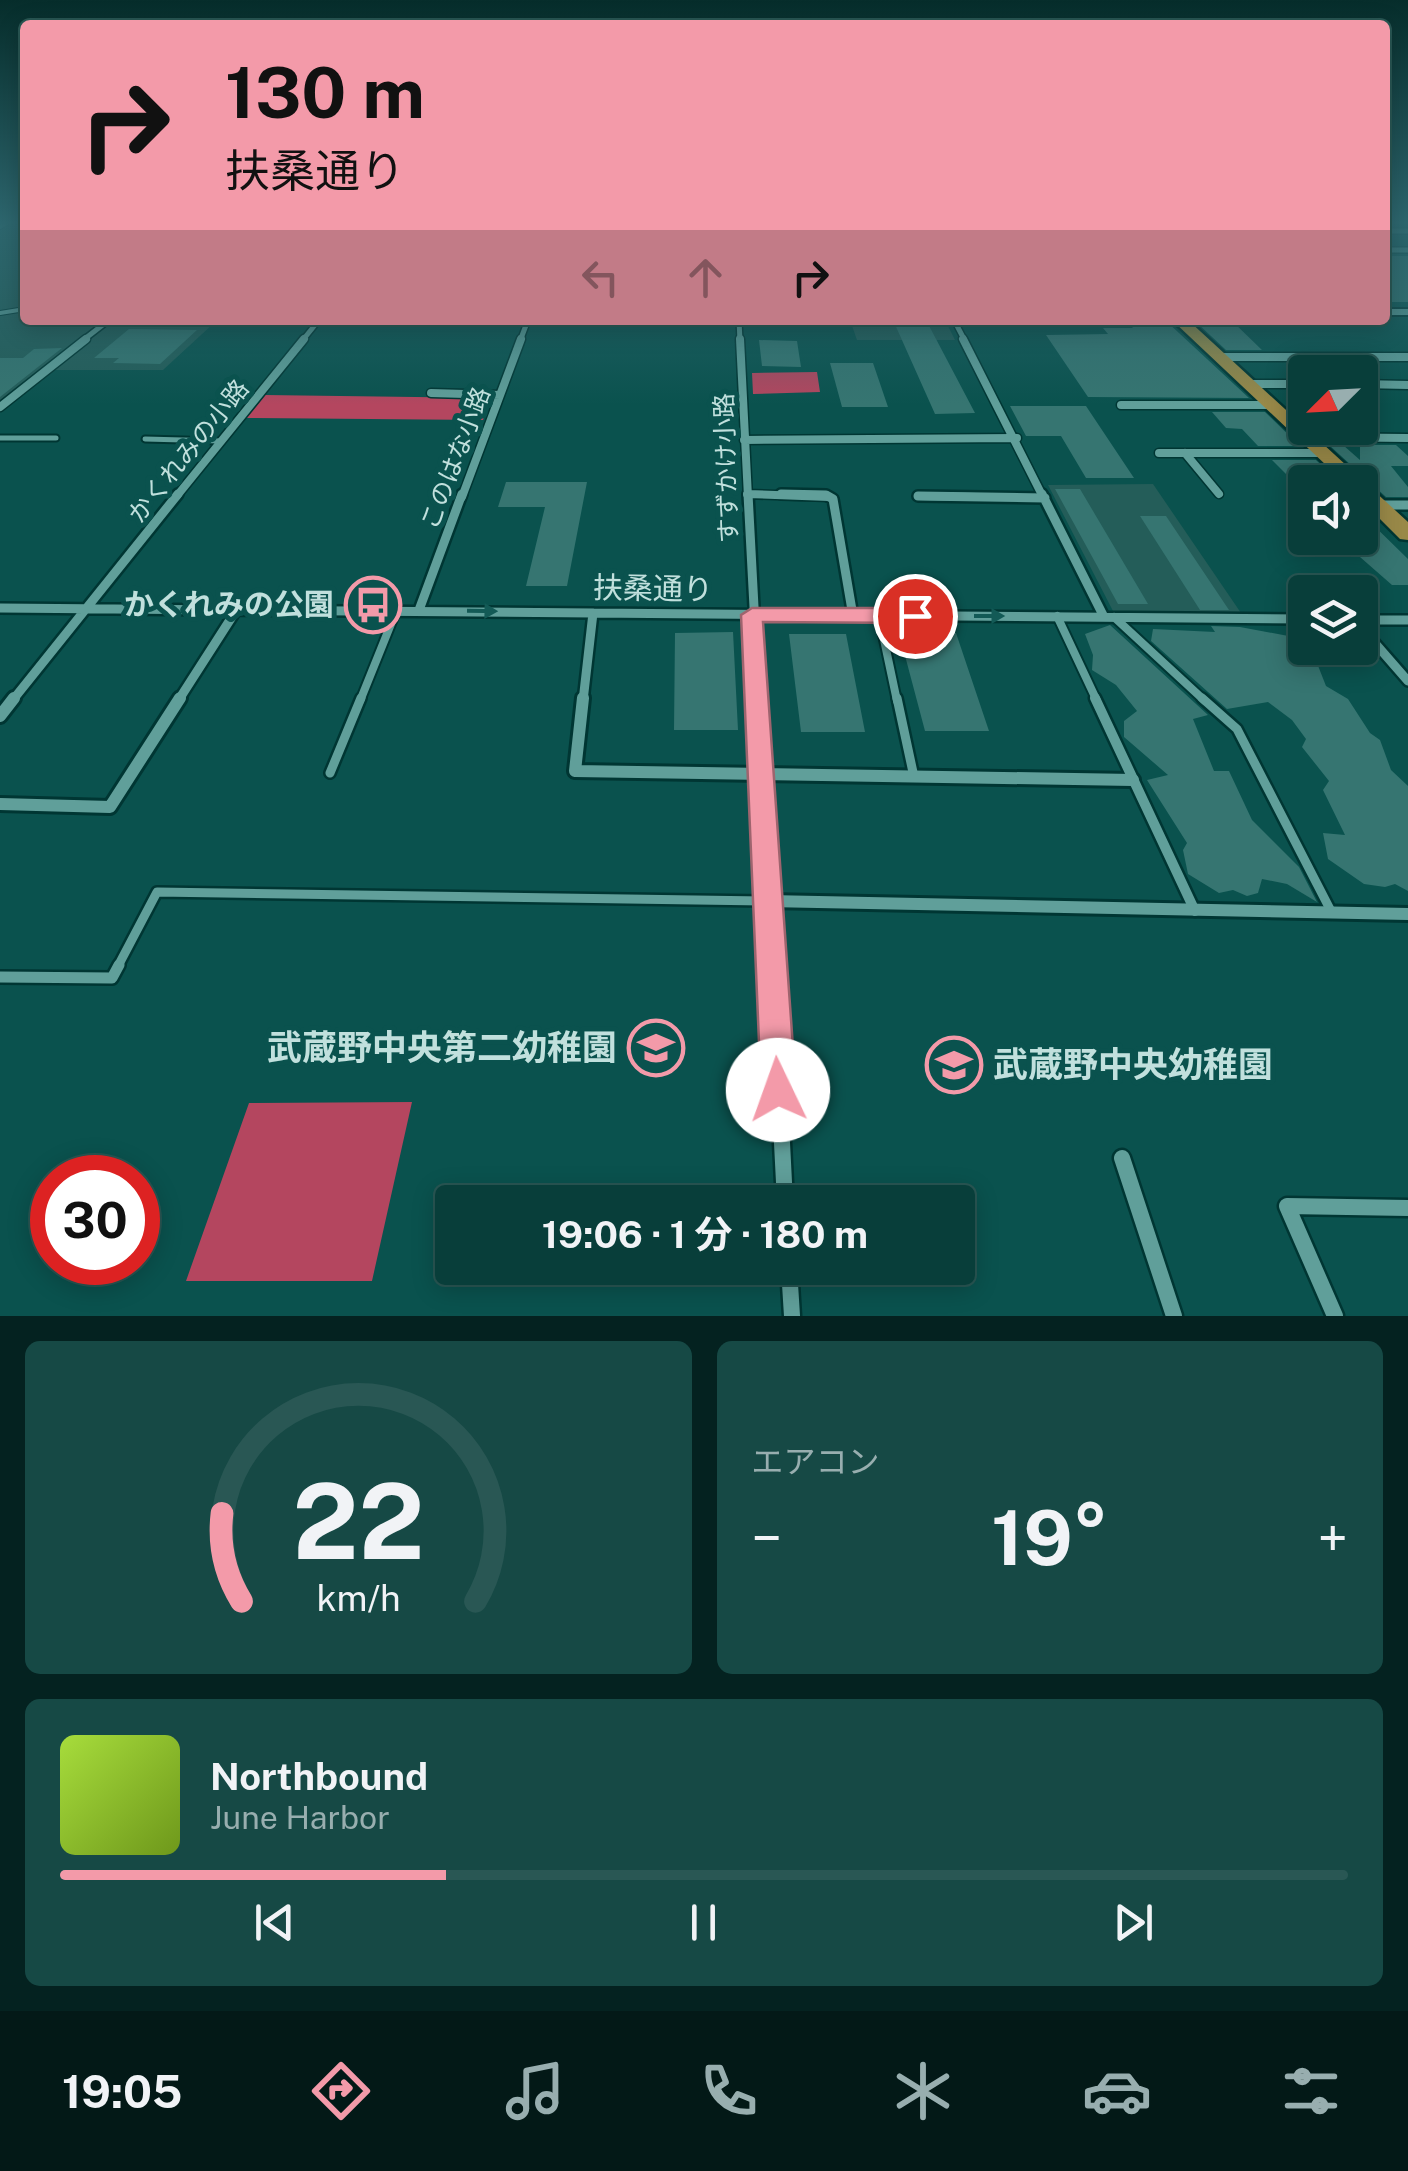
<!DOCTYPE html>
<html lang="ja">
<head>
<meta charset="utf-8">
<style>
	body { margin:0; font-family:"Public Sans","Noto Sans JP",sans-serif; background:#164945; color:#f1f3f6; height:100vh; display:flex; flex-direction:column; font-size:38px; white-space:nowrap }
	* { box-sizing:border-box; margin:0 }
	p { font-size:32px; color:#98aeaf }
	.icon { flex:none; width:55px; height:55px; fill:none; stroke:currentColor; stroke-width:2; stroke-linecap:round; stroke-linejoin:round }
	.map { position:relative; height:1316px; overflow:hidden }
	.side { display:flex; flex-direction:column; gap:25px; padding:25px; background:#042220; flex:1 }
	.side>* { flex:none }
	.hud { position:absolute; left:20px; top:20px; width:1370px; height:305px; border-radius:10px; box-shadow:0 5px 25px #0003,0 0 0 2px #295754; background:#f39aa9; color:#111; overflow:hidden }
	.needle { width:65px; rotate:246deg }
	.tools { position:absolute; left:1288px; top:355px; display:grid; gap:20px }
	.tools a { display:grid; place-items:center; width:90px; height:90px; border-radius:10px; background:#083e3a; box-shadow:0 5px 25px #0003,0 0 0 2px #295754; font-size:50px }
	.speed { position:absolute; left:30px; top:1155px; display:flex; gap:20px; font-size:50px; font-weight:700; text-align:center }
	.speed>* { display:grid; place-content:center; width:130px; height:130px; border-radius:50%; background:#083e3a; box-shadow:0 5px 25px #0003,0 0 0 2px #295754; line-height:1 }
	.speed .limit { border:15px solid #d22; background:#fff; color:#111 }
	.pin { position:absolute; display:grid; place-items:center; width:85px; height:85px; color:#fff; margin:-42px; border:5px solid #fff; border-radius:50%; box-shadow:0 2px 10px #0007 }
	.me { position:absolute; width:110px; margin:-55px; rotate:357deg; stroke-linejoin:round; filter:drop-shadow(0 0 8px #0008) }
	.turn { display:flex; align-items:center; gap:35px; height:210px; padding:0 40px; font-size:45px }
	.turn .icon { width:130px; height:130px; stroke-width:2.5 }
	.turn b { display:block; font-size:70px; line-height:85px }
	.lanes { display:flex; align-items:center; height:95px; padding:0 40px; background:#0003; justify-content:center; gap:50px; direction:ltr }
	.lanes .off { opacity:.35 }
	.big { font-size:75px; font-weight:700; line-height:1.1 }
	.side .card { flex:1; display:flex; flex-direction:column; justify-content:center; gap:15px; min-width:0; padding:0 35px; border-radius:15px; background:#164945 }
	.side .dial { align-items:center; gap:0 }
	.dial svg { height:260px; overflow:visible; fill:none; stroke:#295754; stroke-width:7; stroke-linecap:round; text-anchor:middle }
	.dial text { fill:#f1f3f6; stroke:none }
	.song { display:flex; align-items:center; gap:30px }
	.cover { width:120px; height:120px; border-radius:15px; background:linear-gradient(135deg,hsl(80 70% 55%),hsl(80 70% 35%)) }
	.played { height:10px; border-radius:5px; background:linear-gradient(90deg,#f39aa9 30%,#295754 30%) }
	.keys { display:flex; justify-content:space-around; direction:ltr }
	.heat { display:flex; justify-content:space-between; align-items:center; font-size:55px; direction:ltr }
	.side .tiles { flex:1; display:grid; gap:25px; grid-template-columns:1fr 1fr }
	.card:last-child { grid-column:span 2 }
	.trip { position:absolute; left:435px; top:1185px; width:540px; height:100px; border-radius:10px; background:#083e3a; box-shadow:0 5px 25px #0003,0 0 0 2px #295754; font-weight:700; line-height:100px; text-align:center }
	.menu { display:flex; height:160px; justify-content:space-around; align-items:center; background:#031917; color:#98aeaf }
	.menu .icon { width:70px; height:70px }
	.menu .selected { color:#f39aa9 }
	.menu b { font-size:45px; color:#f1f3f6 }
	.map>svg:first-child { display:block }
	.built { fill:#245d59 }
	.green { fill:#b4465f }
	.building { fill:#367571 }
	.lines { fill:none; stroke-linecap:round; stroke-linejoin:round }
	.service-far4-casing { stroke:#003633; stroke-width:6 }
	.service-far3-casing { stroke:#003633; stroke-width:9 }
	.service-far2-casing { stroke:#003633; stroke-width:12 }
	.service-far1-casing { stroke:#003633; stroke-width:14 }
	.service-casing { stroke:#003633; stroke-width:16 }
	.pedestrian-far1-casing { stroke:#003633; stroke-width:12 }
	.pedestrian-casing { stroke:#003633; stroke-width:15 }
	.minor-far4-casing { stroke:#003633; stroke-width:8 }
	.minor-far3-casing { stroke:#003633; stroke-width:11 }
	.minor-far2-casing { stroke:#003633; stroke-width:14 }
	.minor-far1-casing { stroke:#003633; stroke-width:18 }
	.minor-casing { stroke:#003633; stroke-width:21 }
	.tertiary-casing { stroke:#003633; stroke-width:4 }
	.primary-casing { stroke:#003633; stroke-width:5 }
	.service-far4 { stroke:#609f9a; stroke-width:4 }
	.service-far3 { stroke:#609f9a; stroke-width:5 }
	.service-far2 { stroke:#609f9a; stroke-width:8 }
	.service-far1 { stroke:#609f9a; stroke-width:9 }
	.service { stroke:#609f9a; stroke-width:11 }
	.pedestrian-far1 { stroke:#609f9a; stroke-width:8 }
	.pedestrian { stroke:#609f9a; stroke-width:10 }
	.minor-far4 { stroke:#609f9a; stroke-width:5 }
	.minor-far3 { stroke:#609f9a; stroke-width:8 }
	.minor-far2 { stroke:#609f9a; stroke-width:9 }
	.minor-far1 { stroke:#609f9a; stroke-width:12 }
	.minor { stroke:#609f9a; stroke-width:16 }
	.tertiary { fill:#609f9a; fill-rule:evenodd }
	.primary { fill:#998948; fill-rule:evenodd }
	.oneway { fill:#135a56 }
	.route { fill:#f39aa9; stroke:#9e646e; stroke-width:2.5 }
	.labels { text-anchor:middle; stroke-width:10; stroke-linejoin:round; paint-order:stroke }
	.far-street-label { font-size:25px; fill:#c1e0dd; stroke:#0a524e }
	.street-label { font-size:30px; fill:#c1e0dd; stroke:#0a524e }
	.poi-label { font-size:30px; font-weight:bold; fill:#c1e0dd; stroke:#0a524e; text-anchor:end }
	.near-poi-label { font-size:35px; font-weight:bold; fill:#c1e0dd; stroke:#0a524e; text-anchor:end }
</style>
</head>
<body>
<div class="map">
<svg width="1408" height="1316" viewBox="0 0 1408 1316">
	<rect width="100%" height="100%" fill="#0a524e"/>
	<!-- built -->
	<path class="built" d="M0 221H25V320H234L214 323 163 370H52L0 412Z
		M850 320H945L955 340H857Z
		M1153 484 1241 613 1113 611 1048 485Z"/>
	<!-- green -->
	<path class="green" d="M817 372 820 392 753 394 752 373Z
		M265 395 491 398 483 420 246 418Z
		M412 1102 372 1281H186L249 1103Z"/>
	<!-- building -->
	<path class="building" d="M1385 256H1408V302H1385Z
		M893 320H926L975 413 935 414Z
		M1125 320H1165L1249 398 1088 397 1046 335 1108 334 1103 328H1133Z
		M1200 320H1231L1262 350H1226L1196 322Z
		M129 329 197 330 160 364 113 363 119 358H94Z
		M759 340 797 341 801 367 762 366Z
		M62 348 0 397V358H23L34 349Z
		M830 363H873L888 407H842Z
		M1010 406H1086L1134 478H1086L1061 436H1026Z
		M1212 412H1265L1300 446H1258L1242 429 1226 428Z
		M1329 445H1343L1360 460V445H1396L1408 456V466H1391L1408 487V497H1386Z
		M1272 460H1316L1339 482H1294Z
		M506 482H587L567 586H526L545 507H498Z
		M1055 489H1080L1148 604H1118Z
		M1360 512 1408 559V585H1392L1360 557H1326L1308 538H1360Z
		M1140 516H1166L1229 610H1200Z
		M1110 625 1208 715 1193 719 1214 771H1229L1252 820 1299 867 1317 902 1287 884 1262 879 1258 893 1247 896 1233 890 1219 893 1188 874 1183 850 1187 843 1147 780 1168 775 1124 737V721L1137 711 1116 685 1092 670 1093 655 1085 634Z
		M1211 626 1240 627 1299 638 1315 658 1326 686 1348 699 1370 733 1380 740 1391 770 1408 786V891L1395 884 1385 887 1364 884 1328 859 1323 833 1345 835 1323 790 1329 781 1302 747 1306 739 1292 720 1268 702 1227 709 1151 641 1153 629 1215 632Z
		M733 632 738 730H674L675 633Z
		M899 633H956L989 731H925Z
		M789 634H846L865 732H801Z"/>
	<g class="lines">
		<!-- service-far4 casing -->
		<g class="service-far4-casing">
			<path id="service-far4" d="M0 227 10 221
				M0 313 25 309"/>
		</g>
		<!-- service-far3 casing -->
		<g class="service-far3-casing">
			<path id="service-far3" d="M0 438H56
				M145 439 221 441"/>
		</g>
		<!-- service-far2 casing -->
		<g class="service-far2-casing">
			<path id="service-far2" d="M879 616 897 701
				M1114 617 1205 701
				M360 701 395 614"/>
		</g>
		<!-- service-far1 casing -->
		<g class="service-far1-casing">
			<path id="service-far1" d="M897 698 914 777
				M1202 698 1237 729 1332 913
				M330 773 361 698
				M117 968 157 892 768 901"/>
		</g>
		<!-- service casing -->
		<g class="service-casing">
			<path id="service" d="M0 977 112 978 119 965"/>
		</g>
		<!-- pedestrian-far1 casing -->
		<g class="pedestrian-far1-casing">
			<path id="pedestrian-far1" d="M1057 616 1097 701"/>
		</g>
		<!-- pedestrian casing -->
		<g class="pedestrian-casing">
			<path id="pedestrian" d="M1095 698 1195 911"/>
		</g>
		<!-- minor-far4 casing -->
		<g class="minor-far4-casing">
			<path id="minor-far4" d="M1385 231H1408
				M1385 250H1408
				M739 320 740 341
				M954 320 965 341
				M82 341 109 320
				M302 341 319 320
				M520 341 528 320"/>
		</g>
		<!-- minor-far3 casing -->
		<g class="minor-far3-casing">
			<path id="minor-far3" d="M740 339 748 497
				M963 339 1043 497
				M1220 357H1408
				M1250 384H1305
				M1360 384 1408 385
				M431 393 500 395
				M1121 405H1273
				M0 407 86 339
				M1307 437 1408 438
				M744 440 1017 438
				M1159 453H1322
				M1185 453 1219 494
				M747 494 829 497
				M918 496 977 497
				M176 497 304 339
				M462 497 521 339"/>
		</g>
		<!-- minor-far2 casing -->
		<g class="minor-far2-casing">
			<path id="minor-far2" d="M748 494 759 701
				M781 494 826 495 833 499 853 616
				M1042 494 1104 617
				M918 496 1045 498
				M1379 505H1408
				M0 608 1305 619
				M419 610 462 494
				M1360 620H1408
				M1360 626 1408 681
				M12 701 178 494
				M178 701 237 609
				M583 701 593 613"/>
		</g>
		<!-- minor-far1 casing -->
		<g class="minor-far1-casing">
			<path id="minor-far1" d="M583 698 575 771 1133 780
				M759 698 773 968
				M0 716 14 698
				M0 804 110 807 180 698
				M768 901 1408 914"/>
		</g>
		<!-- minor casing -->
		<g class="minor-casing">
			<path id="minor" d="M773 965 785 1202
				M1122 1158 1174 1316
				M958 1218H963
				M789 1268 792 1316
				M1335 1316 1287 1206 1408 1208"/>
		</g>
		<!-- tertiary casing -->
		<g class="tertiary-casing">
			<path id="tertiary" d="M1385 309H1408V315H1385Z"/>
		</g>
		<!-- primary casing -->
		<g class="primary-casing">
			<path id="primary" d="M1172 320H1188L1408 522V540L1400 539 1360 499V482H1344Z"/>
		</g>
		<!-- service-far4 -->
		<use href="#service-far4" class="service-far4"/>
		<!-- service-far3 -->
		<use href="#service-far3" class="service-far3"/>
		<!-- service-far2 -->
		<use href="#service-far2" class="service-far2"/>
		<!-- service-far1 -->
		<use href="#service-far1" class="service-far1"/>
		<!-- service -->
		<use href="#service" class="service"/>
		<!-- pedestrian-far1 -->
		<use href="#pedestrian-far1" class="pedestrian-far1"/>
		<!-- pedestrian -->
		<use href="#pedestrian" class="pedestrian"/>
		<!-- minor-far4 -->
		<use href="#minor-far4" class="minor-far4"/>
		<!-- minor-far3 -->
		<use href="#minor-far3" class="minor-far3"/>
		<!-- minor-far2 -->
		<use href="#minor-far2" class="minor-far2"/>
		<!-- minor-far1 -->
		<use href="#minor-far1" class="minor-far1"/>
		<!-- minor -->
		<use href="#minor" class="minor"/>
		<!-- tertiary -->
		<use href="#tertiary" class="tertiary"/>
		<!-- primary -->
		<use href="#primary" class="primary"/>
	</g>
	<!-- one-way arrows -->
	<defs><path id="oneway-solid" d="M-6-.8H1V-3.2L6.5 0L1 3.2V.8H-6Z" transform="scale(2.5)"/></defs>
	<g class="oneway">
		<use href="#oneway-solid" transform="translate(482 611) rotate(1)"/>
		<use href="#oneway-solid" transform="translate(989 616)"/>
	</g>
	<!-- sky -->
	<linearGradient id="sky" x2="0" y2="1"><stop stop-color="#062d2b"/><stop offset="0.55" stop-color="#2d666e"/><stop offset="1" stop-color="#2d666e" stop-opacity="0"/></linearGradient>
	<rect width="1408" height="405" fill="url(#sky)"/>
	<!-- route -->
	<path class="route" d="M752 608H915L926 616 915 623 763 622 796 1090 791 1102 778 1107 766 1102 761 1090 741 615Z"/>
	<!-- icons -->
	<defs>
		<g id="bus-ring" transform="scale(2.875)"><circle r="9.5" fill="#0a524e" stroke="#f39aa9" stroke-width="1.5"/><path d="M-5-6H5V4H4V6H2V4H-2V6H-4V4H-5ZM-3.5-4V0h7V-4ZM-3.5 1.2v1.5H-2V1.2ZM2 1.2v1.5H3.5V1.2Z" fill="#f39aa9"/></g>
		<g id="school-ring" transform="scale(2.875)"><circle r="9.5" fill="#0a524e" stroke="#f39aa9" stroke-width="1.5"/><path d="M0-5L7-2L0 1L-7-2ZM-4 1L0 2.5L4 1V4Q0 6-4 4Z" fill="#f39aa9"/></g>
	</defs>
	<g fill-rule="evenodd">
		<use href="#bus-ring" x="373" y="605"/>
		<use href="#school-ring" x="656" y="1048"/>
		<use href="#school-ring" x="954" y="1065"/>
	</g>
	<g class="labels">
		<!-- far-street labels -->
		<g class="far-street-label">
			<text transform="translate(188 451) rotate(-51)" y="9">かくれみの小路</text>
			<text transform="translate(455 458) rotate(-69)" y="9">このはな小路</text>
			<text transform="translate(726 468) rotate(-92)" y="9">すずかけ小路</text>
		</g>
		<!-- street labels -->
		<g class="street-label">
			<text transform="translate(653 589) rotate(1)" y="10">扶桑通り</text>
		</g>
		<!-- poi labels -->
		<g class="poi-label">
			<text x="334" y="615">かくれみの公園</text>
		</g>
		<!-- near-poi labels -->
		<g class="near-poi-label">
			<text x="617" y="1060">武蔵野中央第二幼稚園</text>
			<text x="993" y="1077" text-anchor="start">武蔵野中央幼稚園</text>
		</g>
	</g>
</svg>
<div class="tools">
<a><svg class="needle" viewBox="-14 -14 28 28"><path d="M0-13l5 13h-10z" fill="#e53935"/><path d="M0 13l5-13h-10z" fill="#98aeaf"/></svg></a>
<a><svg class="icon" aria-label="sound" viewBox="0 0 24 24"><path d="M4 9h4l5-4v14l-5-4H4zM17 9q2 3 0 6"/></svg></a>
<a><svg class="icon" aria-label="layers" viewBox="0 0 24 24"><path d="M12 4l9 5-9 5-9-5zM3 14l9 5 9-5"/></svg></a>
</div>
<div class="speed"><div class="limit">30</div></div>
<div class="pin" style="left:915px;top:616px;background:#d93025"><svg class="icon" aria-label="arrive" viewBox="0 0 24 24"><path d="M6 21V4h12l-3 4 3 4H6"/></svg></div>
<svg class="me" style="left:778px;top:1090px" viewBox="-20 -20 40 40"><circle r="19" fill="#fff"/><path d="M0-13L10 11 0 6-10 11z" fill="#f39aa9"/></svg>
<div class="trip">19:06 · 1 分 · 180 m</div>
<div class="hud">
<div class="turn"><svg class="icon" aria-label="right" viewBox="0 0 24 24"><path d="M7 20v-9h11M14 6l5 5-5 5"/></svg><div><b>130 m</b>扶桑通り</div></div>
<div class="lanes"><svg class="icon off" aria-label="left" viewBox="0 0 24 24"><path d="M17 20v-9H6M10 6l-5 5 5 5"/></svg><svg class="icon off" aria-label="ahead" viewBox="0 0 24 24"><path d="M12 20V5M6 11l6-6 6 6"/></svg><svg class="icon" aria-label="right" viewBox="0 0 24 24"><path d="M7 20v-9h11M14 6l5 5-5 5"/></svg></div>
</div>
</div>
<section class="side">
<div class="tiles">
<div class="card dial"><svg viewBox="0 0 100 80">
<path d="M14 69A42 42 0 1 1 86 69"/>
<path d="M14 69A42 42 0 0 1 8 42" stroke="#f39aa9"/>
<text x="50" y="56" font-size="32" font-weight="700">22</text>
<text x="50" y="72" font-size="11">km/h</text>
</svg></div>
<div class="card"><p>エアコン</p>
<div class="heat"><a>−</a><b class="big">19°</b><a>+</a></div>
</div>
<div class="card">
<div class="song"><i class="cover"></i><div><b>Northbound</b><p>June Harbor</p></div></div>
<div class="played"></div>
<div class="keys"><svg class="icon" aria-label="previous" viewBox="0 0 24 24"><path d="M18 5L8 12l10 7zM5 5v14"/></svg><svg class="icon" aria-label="pause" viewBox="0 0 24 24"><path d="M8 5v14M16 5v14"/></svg><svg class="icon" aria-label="next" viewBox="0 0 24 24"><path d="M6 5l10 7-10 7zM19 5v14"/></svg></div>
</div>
</div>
</section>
<nav class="menu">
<b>19:05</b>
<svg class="icon selected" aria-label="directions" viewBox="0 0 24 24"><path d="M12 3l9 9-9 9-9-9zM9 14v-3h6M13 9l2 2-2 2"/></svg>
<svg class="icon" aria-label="music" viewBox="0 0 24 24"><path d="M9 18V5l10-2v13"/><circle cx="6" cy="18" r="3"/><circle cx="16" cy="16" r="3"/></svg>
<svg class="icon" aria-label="phone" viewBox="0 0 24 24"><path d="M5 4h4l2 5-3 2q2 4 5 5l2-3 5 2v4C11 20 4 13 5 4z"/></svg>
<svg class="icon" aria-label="climate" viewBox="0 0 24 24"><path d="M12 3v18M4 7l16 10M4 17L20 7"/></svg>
<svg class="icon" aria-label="car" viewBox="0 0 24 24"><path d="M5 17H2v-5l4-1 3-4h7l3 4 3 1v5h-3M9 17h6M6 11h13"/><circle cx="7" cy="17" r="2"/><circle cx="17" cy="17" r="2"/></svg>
<svg class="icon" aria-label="filters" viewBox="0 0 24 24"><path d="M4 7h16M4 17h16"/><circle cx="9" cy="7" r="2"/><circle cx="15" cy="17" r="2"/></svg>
</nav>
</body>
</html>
